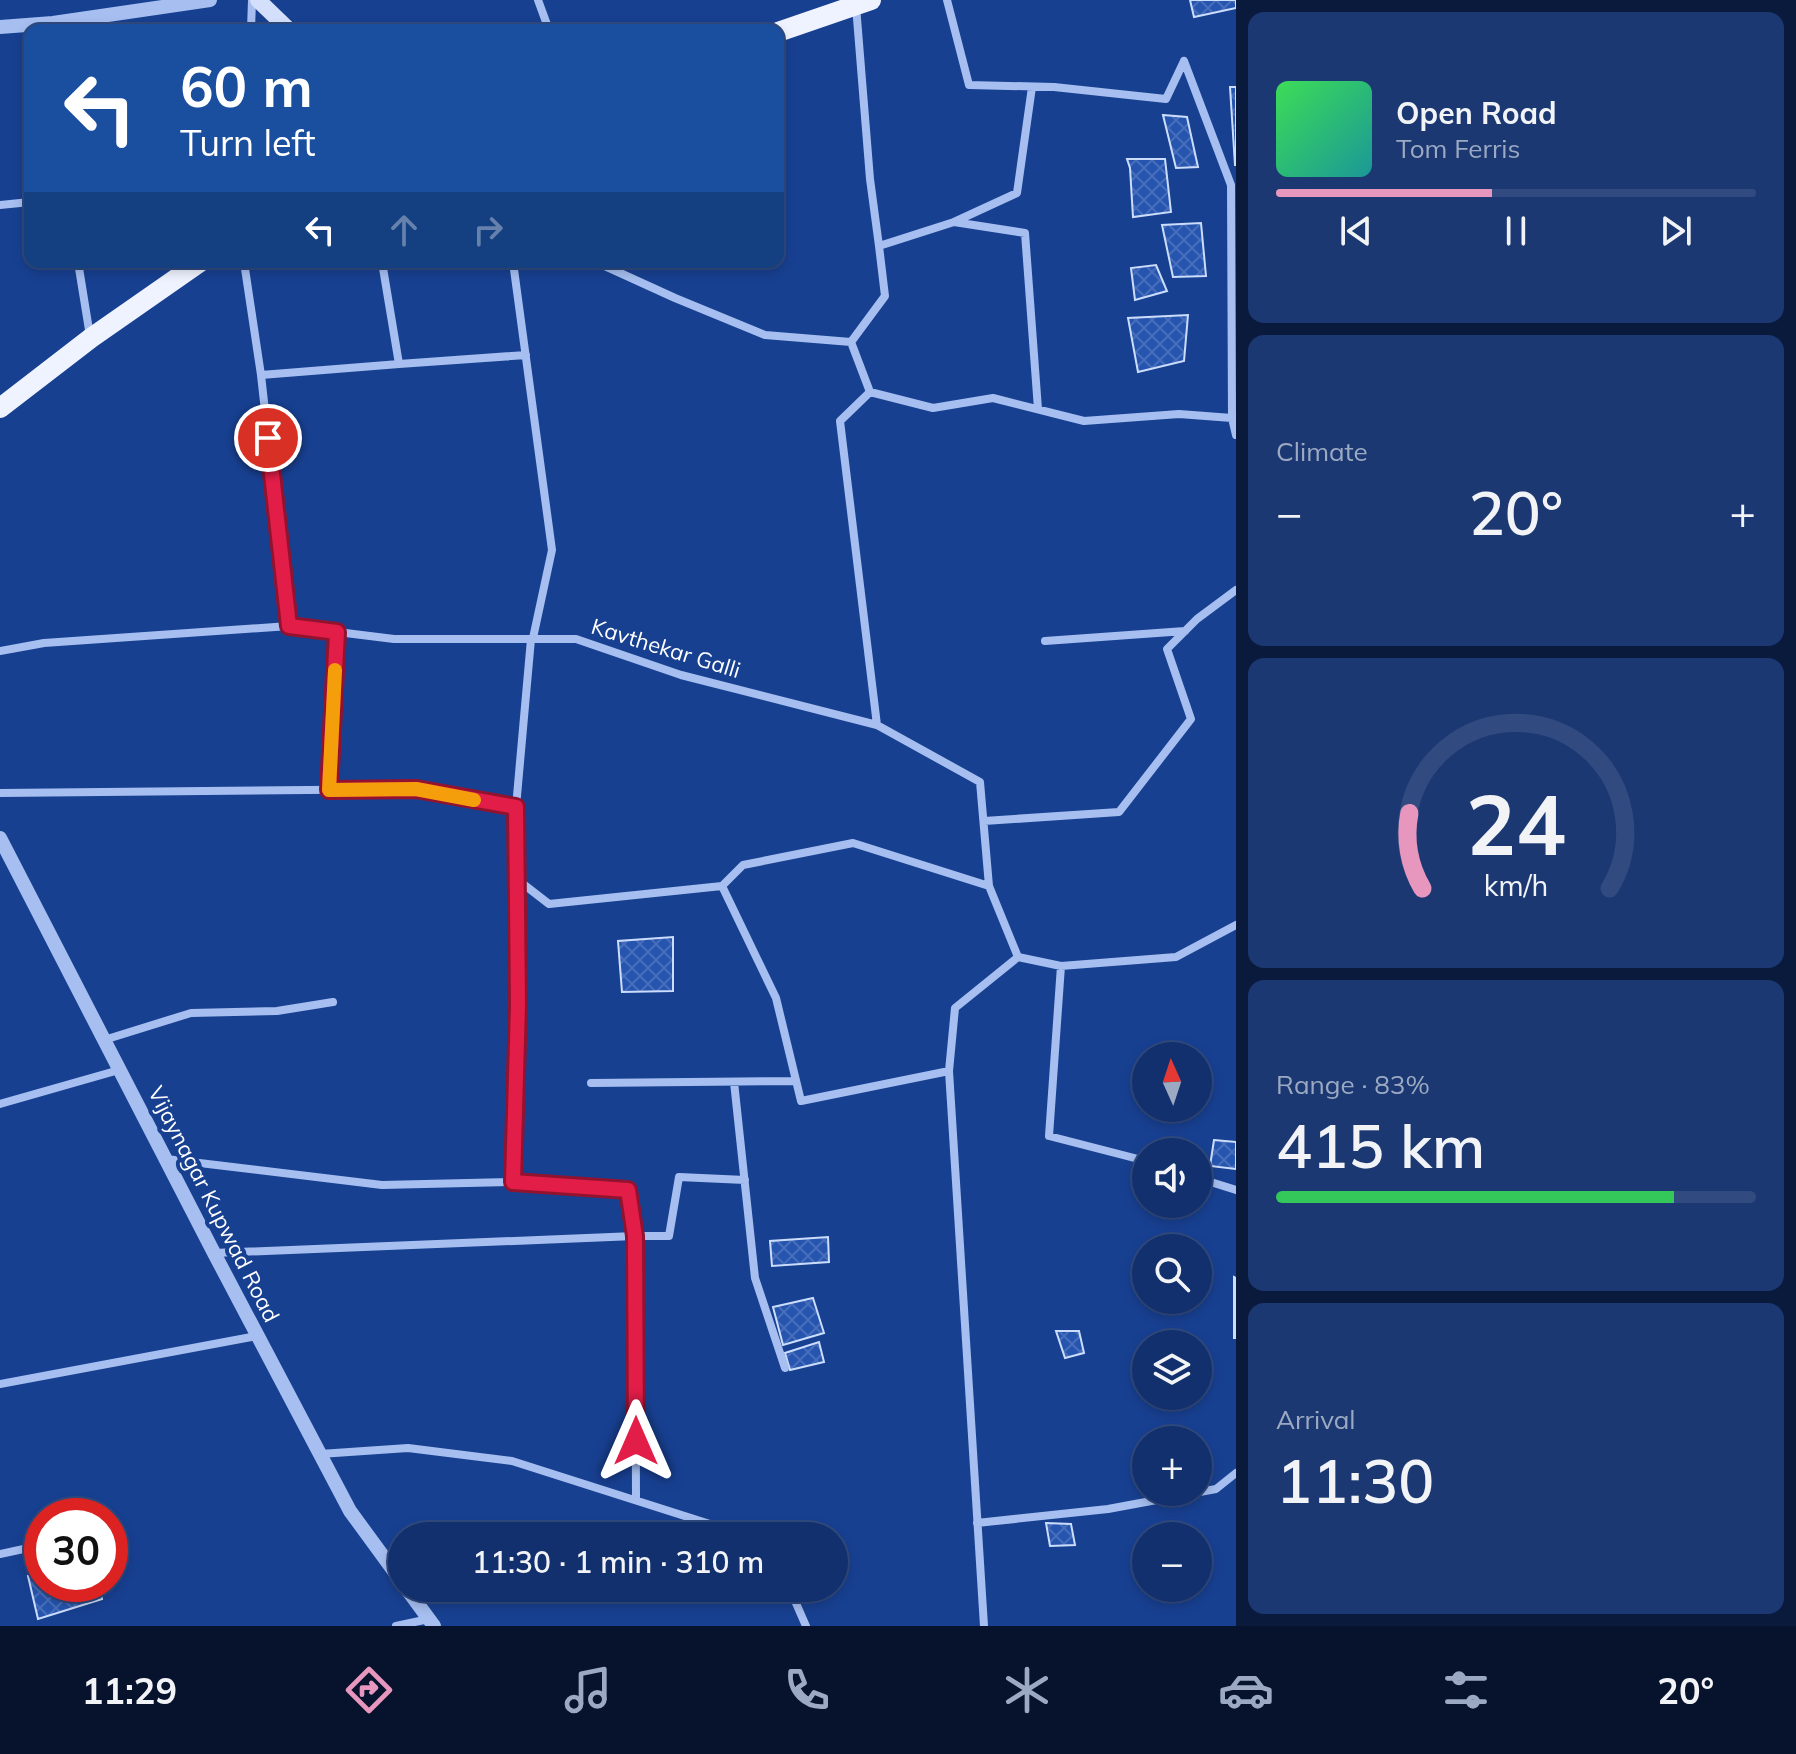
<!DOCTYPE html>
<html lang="en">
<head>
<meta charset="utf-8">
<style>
	body { margin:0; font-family:Mulish,sans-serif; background:#1b3872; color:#f1f3f6; height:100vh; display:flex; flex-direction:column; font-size:30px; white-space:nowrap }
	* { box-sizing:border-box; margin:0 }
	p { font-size:26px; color:#9ca9c2 }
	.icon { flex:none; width:44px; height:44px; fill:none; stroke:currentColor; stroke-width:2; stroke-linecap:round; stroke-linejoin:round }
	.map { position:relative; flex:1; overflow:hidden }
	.side { display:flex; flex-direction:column; gap:12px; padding:12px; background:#0a1a3c; width:560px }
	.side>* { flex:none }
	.guide { position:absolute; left:24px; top:24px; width:760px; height:244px; border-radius:16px; box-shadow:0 4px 12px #0003,0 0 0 2px #314b80; background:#1a4fa0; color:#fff; overflow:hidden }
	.needle { width:52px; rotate:357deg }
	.tools { position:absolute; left:1132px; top:1042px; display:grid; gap:16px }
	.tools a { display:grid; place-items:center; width:80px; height:80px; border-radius:50%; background:#12306d; box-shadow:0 4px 12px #0003,0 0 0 2px #314b80; font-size:40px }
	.speed { position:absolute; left:24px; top:1498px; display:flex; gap:16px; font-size:40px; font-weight:700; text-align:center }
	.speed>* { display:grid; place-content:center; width:104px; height:104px; border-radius:50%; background:#12306d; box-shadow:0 4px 12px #0003,0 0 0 2px #314b80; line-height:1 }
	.speed .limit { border:12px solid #d22; background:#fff; color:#111 }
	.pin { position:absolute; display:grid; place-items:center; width:68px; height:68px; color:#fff; margin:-34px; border:4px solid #fff; border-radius:50%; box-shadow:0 2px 8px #0007 }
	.me { position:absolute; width:88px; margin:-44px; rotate:0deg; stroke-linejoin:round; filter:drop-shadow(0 0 6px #0008) }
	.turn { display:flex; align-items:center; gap:28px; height:168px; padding:0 24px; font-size:36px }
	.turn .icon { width:104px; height:104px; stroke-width:2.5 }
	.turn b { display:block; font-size:56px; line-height:68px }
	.lanes { display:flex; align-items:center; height:76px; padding:0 24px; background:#0003; justify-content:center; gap:40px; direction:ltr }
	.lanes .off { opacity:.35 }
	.big { font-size:60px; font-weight:600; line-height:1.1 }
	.side .tile { flex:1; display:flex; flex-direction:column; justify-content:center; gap:12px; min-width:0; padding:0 28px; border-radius:16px; background:#1b3872 }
	.side .dial { align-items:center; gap:0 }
	.dial svg { height:208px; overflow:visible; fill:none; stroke:#314b80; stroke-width:7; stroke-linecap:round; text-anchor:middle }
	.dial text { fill:#f1f3f6; stroke:none }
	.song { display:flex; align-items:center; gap:24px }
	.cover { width:96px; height:96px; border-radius:12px; background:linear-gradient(135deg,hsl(130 70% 55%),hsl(180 70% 35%)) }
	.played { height:8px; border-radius:4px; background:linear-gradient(90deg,#e797bd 45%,#314b80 45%) }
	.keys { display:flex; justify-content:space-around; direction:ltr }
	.heat { display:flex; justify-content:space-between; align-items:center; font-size:44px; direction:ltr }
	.charge { height:12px; border-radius:6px; background:linear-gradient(90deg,#34c759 83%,#314b80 0) }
	.trip { position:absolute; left:388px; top:1522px; width:460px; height:80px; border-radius:40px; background:#12306d; box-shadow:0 4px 12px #0003,0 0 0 2px #314b80; font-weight:600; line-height:80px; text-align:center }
	.dock { display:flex; height:128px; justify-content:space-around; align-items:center; background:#07132c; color:#9ca9c2 }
	.dock .icon { width:56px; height:56px }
	.dock .on { color:#e797bd }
	.dock b { font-size:36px; color:#f1f3f6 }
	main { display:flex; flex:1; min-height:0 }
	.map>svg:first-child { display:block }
	.building { fill:url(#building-cross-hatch); stroke:#ccddfb; stroke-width:2 }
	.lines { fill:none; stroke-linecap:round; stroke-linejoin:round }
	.minor { stroke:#a6bff0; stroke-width:8 }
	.tertiary { stroke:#a6bff0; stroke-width:14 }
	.secondary { stroke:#d4e0fb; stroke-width:16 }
	.primary { stroke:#eff3ff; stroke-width:20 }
	.route-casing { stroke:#92132f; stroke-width:20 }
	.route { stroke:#e11d48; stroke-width:14 }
	.slow { stroke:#f59e0b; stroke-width:14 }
	.labels { text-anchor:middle; stroke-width:8; stroke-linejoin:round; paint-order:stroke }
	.street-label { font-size:22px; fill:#fff; stroke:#184091 }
</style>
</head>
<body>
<main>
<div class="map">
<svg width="1236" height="1626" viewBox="0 0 1236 1626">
	<defs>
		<pattern id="building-cross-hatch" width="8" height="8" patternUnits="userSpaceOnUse" patternTransform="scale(2)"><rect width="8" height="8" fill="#2655af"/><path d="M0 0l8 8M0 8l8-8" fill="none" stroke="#476ebb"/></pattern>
	</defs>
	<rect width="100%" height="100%" fill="#184091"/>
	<!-- building -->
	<path class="building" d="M1190 0H1236V8L1194 17Z
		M1230 87H1236V165H1235Z
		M1163 115 1187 117 1198 167 1176 168Z
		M1127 159H1165L1171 212 1133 217 1130 168Z
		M1201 223 1206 276 1173 277 1162 225Z
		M1156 265 1167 291 1135 300 1131 268Z
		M1188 315 1184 361 1138 372 1128 318Z
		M673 937V991L622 992 618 941Z
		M1214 1140 1236 1142V1169L1210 1166Z
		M828 1237 829 1262 772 1266 770 1241Z
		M1234 1277 1236 1278V1338H1234Z
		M813 1298 824 1333 783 1345 773 1307Z
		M1056 1331H1079L1084 1353 1065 1358Z
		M819 1342 824 1362 790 1370 785 1353Z
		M1046 1523 1071 1524 1075 1545 1050 1546Z
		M42 1572V1584H99L102 1599 38 1619 28 1576Z"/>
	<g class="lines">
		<!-- minor -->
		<path class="minor" d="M538 0 549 30
			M947 0 969 85 1054 87 1166 99 1184 61
			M856 6 870 179 879 246 954 222
			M251 30 252 0
			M1032 87 1017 193 954 222 1025 233 1038 409
			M0 205 30 202
			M78 262 90 336
			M244 262 261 375 289 626
			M513 262 552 550 533 638 531 639 516 807
			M596 262 675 298 765 335 851 342
			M851 342 870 392 933 408 993 398 1084 421 1179 414 1232 418 1231 185 1184 61
			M851 342 885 296 879 246
			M399 364 526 355
			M261 375 399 364 382 262
			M1232 418 1236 435
			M1045 641 1185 631
			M0 651 44 643 289 626 394 639H576L681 675 877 725 840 421 870 392
			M877 725 980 782 989 886
			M329 790 337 632
			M0 793 416 789 516 807 518 880 549 904 722 886 743 865 853 843 989 886 1018 957 1061 966 1176 957 1236 925
			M984 821 1119 812 1191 719 1167 649 1197 619 1236 590
			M722 886 776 998 801 1101 949 1071 955 1008 1018 957
			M1061 966 1049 1136 1146 1161
			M104 1040 191 1013 277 1011 333 1002
			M949 1071 984 1626
			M734 1082 755 1278 785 1368
			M591 1083 796 1081
			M0 1104 119 1070
			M166 1159 382 1185 513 1182 628 1190 635 1236H669L679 1177 745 1180
			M1198 1178 1236 1190
			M513 1182 518 1005V880
			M214 1253 635 1236 636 1500
			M0 1384 257 1336
			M320 1454 408 1448 512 1461 713 1525 727 1536
			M977 1523 1108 1509 1216 1489 1236 1473
			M0 1554 42 1545
			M787 1588 792 1594 806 1626
			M396 1626 429 1619"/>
		<!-- tertiary -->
		<path class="tertiary" d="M0 27 53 23 210 0
			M0 838 214 1253 350 1511 402 1582
			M406 1588 434 1626"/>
		<!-- secondary -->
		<path class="secondary" d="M258 0 289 30"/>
		<!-- primary -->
		<path class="primary" d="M778 32 871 0
			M0 408 91 338 200 262"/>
	</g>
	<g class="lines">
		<!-- route casing -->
		<g class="route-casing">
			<path id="route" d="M268 438 289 626 337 632 329 790 416 789 516 807 518 1005 513 1182 628 1190 635 1236 636 1441"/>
		</g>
		<!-- route -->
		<use href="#route" class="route"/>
		<!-- slow -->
		<path class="slow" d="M335 670 329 790 416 789 474 800"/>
	</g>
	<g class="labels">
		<!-- street labels -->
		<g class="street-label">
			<text transform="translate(666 648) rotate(17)" y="8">Kavthekar Galli</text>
			<text transform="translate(214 1204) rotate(63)" y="8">Vijaynagar Kupwad Road</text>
		</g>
	</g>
</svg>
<div class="tools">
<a><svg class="needle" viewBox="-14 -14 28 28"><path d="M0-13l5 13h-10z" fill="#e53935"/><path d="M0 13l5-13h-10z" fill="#9ca9c2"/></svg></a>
<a><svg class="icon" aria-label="sound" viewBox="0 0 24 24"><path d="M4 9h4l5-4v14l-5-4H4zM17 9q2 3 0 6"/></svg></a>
<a><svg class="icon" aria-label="search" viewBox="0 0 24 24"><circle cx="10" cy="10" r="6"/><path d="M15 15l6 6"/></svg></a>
<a><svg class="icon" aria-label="layers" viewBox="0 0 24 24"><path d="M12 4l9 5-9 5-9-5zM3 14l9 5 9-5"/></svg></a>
<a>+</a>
<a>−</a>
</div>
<div class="speed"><div class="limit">30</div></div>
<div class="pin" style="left:268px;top:438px;background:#d93025"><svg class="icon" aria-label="arrive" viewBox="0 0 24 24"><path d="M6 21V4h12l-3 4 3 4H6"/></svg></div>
<svg class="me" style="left:636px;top:1441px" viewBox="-20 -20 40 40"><path d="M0-17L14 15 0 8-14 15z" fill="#e11d48" stroke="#fff" stroke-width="4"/></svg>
<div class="trip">11:30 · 1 min · 310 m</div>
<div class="guide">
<div class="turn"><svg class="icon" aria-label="left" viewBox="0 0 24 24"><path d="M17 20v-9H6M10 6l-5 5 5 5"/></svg><div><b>60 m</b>Turn left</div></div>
<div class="lanes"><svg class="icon" aria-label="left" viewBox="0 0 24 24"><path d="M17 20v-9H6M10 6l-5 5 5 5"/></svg><svg class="icon off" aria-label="ahead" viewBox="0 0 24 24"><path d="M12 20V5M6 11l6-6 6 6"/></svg><svg class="icon off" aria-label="right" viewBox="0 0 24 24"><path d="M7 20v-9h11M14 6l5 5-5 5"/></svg></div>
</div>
</div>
<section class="side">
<div class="tile">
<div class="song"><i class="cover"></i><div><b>Open Road</b><p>Tom Ferris</p></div></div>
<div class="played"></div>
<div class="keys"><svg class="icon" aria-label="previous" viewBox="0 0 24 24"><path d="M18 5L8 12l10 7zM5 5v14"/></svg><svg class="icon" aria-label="pause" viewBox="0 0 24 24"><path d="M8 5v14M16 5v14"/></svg><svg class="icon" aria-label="next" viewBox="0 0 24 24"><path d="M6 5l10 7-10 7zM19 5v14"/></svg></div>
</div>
<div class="tile"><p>Climate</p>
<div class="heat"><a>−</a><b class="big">20°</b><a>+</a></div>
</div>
<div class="tile dial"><svg viewBox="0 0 100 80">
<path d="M14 69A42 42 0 1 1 86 69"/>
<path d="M14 69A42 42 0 0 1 9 40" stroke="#e797bd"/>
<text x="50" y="56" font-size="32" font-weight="700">24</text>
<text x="50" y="72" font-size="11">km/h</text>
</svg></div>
<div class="tile"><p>Range · 83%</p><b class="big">415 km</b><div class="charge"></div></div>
<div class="tile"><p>Arrival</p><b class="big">11:30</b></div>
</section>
</main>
<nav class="dock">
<b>11:29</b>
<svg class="icon on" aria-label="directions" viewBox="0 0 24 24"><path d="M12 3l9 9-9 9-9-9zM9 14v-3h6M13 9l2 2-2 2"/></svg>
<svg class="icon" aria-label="music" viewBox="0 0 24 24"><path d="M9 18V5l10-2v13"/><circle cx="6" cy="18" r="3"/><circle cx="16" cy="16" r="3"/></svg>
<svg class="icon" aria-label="phone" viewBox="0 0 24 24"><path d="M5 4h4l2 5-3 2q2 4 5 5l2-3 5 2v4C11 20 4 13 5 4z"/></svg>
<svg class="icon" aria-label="climate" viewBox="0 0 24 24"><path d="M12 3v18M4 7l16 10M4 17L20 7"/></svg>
<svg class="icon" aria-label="car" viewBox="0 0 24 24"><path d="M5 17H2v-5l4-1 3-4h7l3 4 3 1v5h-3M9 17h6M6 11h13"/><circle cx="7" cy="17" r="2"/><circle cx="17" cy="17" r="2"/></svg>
<svg class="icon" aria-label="filters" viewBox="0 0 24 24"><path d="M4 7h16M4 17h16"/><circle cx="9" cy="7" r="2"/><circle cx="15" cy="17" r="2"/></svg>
<b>20°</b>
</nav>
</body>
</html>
